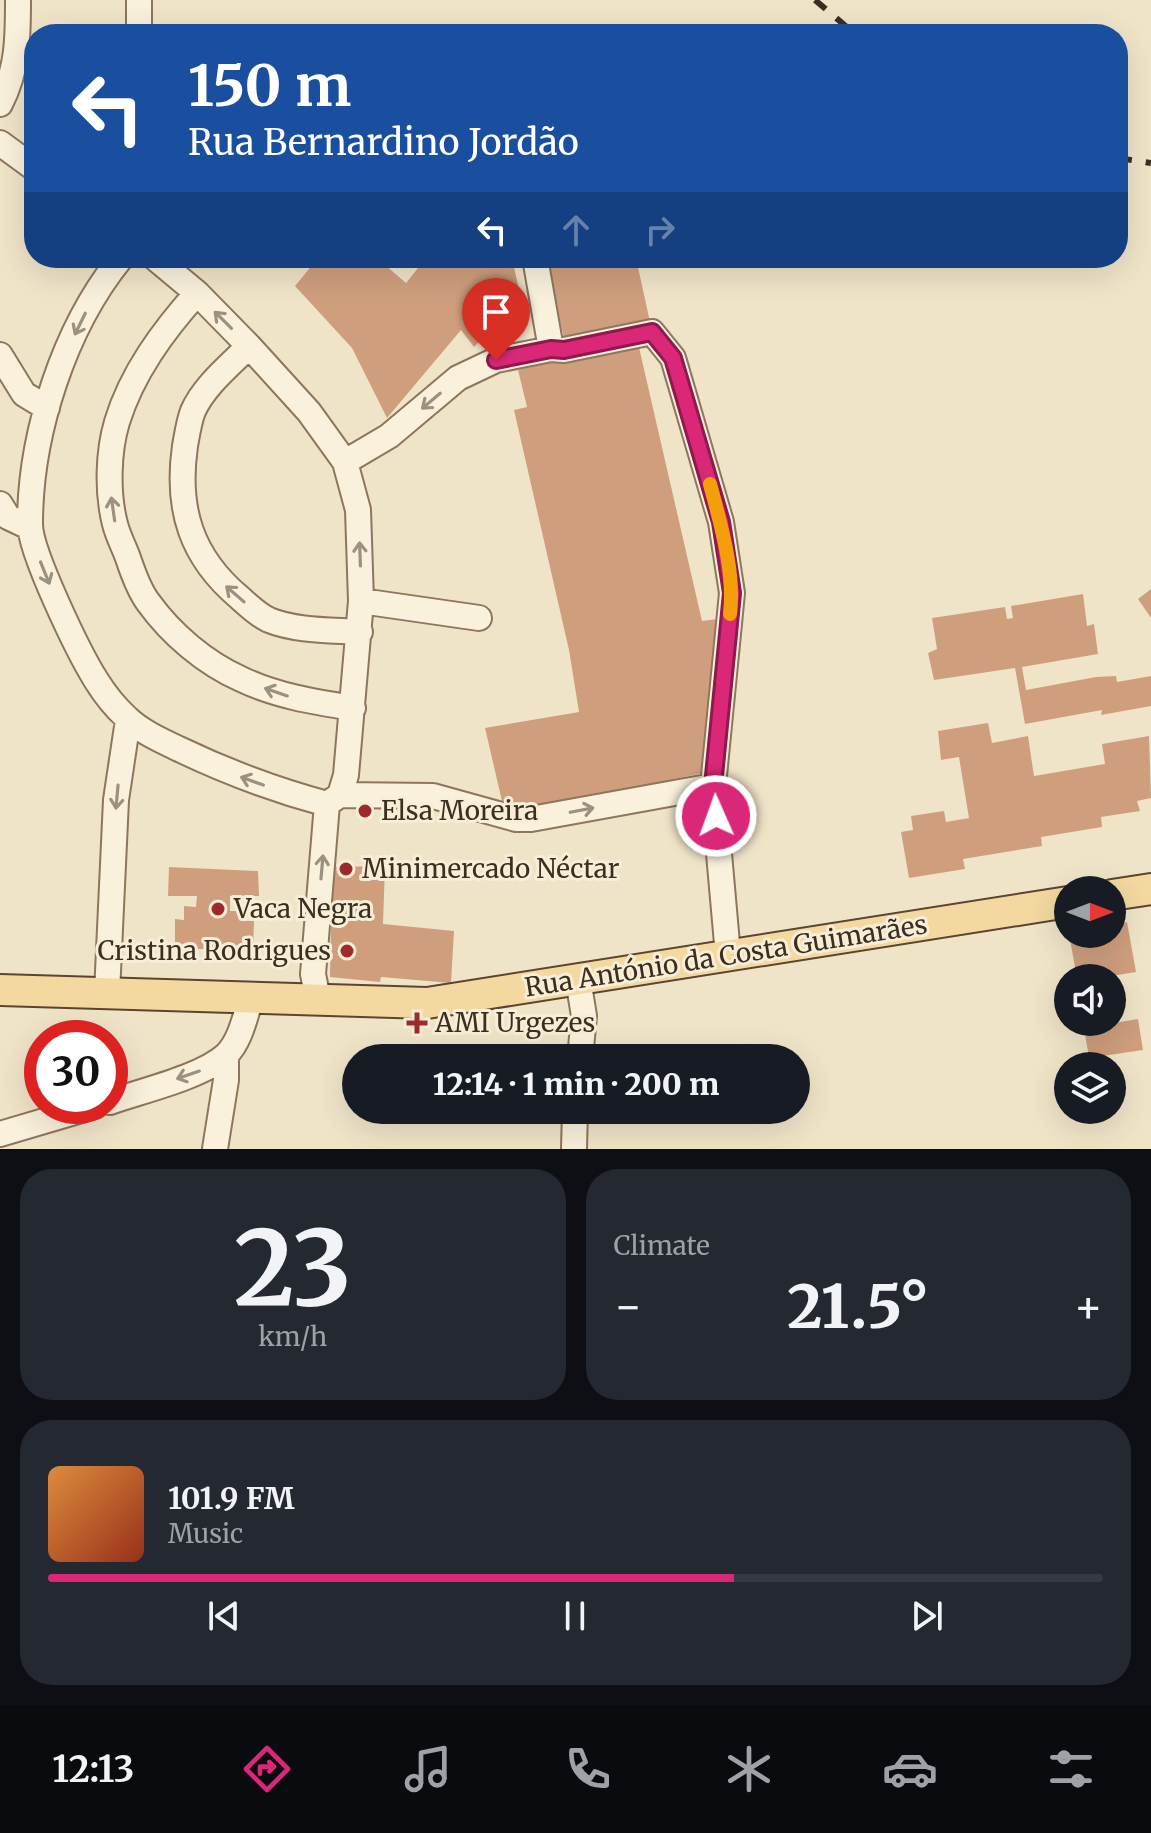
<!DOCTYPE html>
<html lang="en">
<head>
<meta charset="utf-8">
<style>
	body { margin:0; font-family:Merriweather,serif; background:#242831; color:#f1f3f6; height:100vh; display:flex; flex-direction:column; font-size:30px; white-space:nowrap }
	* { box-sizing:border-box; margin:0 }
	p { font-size:26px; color:#9ea1a6 }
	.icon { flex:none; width:44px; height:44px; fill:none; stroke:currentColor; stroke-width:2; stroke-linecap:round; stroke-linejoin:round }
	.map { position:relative; height:1149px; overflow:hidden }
	.side { display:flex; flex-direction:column; gap:20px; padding:20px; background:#0d0f14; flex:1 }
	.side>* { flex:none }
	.guide { position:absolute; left:24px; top:24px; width:1104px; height:244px; border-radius:32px; box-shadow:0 8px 32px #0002; background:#1a4fa0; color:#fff; overflow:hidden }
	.needle { width:52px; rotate:90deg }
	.buttons { position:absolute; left:1054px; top:876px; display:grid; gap:16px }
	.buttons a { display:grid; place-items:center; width:72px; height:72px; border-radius:50%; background:#171b24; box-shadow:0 8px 32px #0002; font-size:40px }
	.speed { position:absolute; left:24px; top:1020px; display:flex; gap:16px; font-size:40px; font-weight:700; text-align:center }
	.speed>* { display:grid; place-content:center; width:104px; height:104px; border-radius:50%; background:#171b24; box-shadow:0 8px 32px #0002; line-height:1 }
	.speed .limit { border:12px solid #d22; background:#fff; color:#111 }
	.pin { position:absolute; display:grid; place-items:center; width:68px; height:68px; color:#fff; margin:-82px -34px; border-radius:50% 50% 50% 0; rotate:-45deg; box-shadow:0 0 8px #0007 }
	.pin .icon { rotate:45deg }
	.me { position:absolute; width:88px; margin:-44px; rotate:358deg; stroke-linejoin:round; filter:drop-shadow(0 0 6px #0008) }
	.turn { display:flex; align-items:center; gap:28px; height:168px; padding:0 32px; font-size:36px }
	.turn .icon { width:104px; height:104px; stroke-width:2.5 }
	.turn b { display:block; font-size:56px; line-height:68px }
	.lanes { display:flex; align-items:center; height:76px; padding:0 32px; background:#0003; justify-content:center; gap:40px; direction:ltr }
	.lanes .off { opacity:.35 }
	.big { font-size:60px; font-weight:800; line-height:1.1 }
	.side .tile { flex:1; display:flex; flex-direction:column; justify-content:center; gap:12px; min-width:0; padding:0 28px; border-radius:32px; background:#242831 }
	.side .dial { align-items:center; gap:0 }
	.dial b { font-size:104px; line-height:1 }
	.song { display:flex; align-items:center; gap:24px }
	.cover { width:96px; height:96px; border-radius:12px; background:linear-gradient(135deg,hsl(30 70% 55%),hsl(10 70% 35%)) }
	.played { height:8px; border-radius:4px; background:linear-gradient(90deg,#db2777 65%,#363941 65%) }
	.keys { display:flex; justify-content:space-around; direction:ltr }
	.heat { display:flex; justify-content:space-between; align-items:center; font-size:44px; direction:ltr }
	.side .tiles { flex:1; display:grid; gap:20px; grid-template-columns:1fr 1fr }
	.tile:last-child { grid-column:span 2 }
	.trip { position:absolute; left:342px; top:1044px; width:468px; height:80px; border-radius:40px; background:#171b24; box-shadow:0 8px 32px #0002; font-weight:800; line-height:80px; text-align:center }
	.tabs { display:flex; height:128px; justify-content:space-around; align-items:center; background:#090b0e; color:#9ea1a6 }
	.tabs .icon { width:56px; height:56px }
	.tabs .current { color:#db2777 }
	.tabs b { font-size:36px; color:#f1f3f6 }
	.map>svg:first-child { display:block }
	.building { fill:#cf9f7d }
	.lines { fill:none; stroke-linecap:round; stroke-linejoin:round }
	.minor-casing { stroke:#8d765c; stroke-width:28 }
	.major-casing { stroke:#5b4430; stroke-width:34 }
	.minor { stroke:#faf1dc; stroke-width:24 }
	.major { stroke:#f3d9a0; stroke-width:30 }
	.rail { stroke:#3d2e20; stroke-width:6; stroke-dasharray:14 14; stroke-linecap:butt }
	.oneway { stroke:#9c907e }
	.route-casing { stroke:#8e194d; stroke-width:20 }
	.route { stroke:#db2777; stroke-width:14 }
	.slow { stroke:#f59e0b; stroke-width:14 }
	.poi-dot { fill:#9e2a2b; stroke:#f7eed8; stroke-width:3 }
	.labels { text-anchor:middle; stroke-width:6; stroke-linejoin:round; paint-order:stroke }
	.poi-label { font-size:26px; fill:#3d2e20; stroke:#f7eed8; text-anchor:start }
	.street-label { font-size:26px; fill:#3d2e20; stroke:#f7eed8 }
</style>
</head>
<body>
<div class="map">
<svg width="1151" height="1149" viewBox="0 0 1151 1149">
	<rect width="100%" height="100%" fill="#f0e4c8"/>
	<!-- building -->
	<path class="building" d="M318 258H377L406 283 422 263 417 258H512L521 299 474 347 461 330 387 418 352 348 295 286Z
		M546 258H636L650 322 565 343Z
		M638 343 702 621 718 619 702 773 600 796 523 809 502 801 485 728 579 712 569 650 514 410 527 407 518 370Z
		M1151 589V618L1138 599Z
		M1083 594 1087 626 1094 624 1098 654 1022 667 1026 690 1096 677 1116 676 1117 682 1151 676V706L1101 715 1102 710 1025 724 1015 668 934 680 928 653 937 649 932 618 1005 607 1007 619 1013 618 1011 606Z
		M988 723 992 743 1028 736 1034 776 1105 764 1102 744 1149 736 1151 798 1137 801 1140 811 1101 817 1102 827 1041 837 1042 846 963 859 965 869 909 878 901 832 913 830 911 816 944 811 946 822 969 818 959 757 941 760 938 731Z
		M385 866 383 924 454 931 451 983 381 977 380 982 330 977 332 867Z
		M169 867 258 871 259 896H230V911H242L241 921H254L253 951 175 948V919L184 920V906L196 907 197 896H168Z
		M1127 922 1136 972 1099 978H1077L1069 934H1092L1094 942 1111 939 1112 925Z
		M1138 1019 1143 1050 1089 1058 1084 1028Z"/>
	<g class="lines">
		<!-- minor casing -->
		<g class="minor-casing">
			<path id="minor" d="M139 34V0
				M0 104C18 69 18 38 18 0
				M0 143 34 168
				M121 258C64 328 30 434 30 524 30 552 79 653 96 680 104 693 116 708 127 718 140 731 162 741 179 749 227 772 275 790 327 804
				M155 258 197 293 249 346 309 412 345 462 358 510 361 601 346 775 340 795 327 804 313 974 318 1000
				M535 258 551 349
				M197 293C163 331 132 373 117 422 108 452 107 493 115 524 118 536 124 547 128 558 133 573 139 590 148 602 171 634 205 663 241 679 276 696 315 702 353 708
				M249 346C230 365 204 386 193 411 189 421 187 435 185 446 176 509 191 557 240 598 249 606 258 615 269 620 296 631 331 630 360 632
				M0 355 24 394 47 408
				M345 462 389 436 458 378 496 360 551 349 564 350 652 332 673 358 721 522 732 593 713 786 728 955
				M0 504 8 517 29 527
				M361 601 479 618
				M340 795 433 796 516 819H531L713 786
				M578 979 584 1016 580 1058
				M107 993 116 800 128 720
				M110 1102C141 1091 202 1077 226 1055 240 1042 245 1017 251 998
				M0 1134 95 1106
				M215 1149 226 1080V1055
				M574 1149 575 1110"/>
		</g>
		<!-- major casing -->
		<g class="major-casing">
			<path id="major" d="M1112 895 1151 889
				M0 990 427 1003 1068 902"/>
		</g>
		<!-- minor -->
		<use href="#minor" class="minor"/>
		<!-- major -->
		<use href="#major" class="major"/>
		<!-- rail -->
		<path class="rail" d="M815 0 855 34
			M1118 158 1151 163"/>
	</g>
	<!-- one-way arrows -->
	<defs><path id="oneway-shaft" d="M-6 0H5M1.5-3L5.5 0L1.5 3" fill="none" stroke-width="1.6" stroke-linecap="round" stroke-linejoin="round" transform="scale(2)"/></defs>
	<g class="oneway">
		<use href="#oneway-shaft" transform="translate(223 320) rotate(-135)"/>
		<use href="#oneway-shaft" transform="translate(80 324) rotate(116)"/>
		<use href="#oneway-shaft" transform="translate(431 401) rotate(140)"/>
		<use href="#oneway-shaft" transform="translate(113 509) rotate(-98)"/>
		<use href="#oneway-shaft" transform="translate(360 554) rotate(-92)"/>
		<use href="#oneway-shaft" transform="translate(45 573) rotate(68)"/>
		<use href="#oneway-shaft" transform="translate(235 594) rotate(-139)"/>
		<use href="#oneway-shaft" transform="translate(276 692) rotate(-161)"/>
		<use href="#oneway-shaft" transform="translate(252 781) rotate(-160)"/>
		<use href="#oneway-shaft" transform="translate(117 797) rotate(95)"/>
		<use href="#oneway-shaft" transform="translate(582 810) rotate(-11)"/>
		<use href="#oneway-shaft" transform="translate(322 867) rotate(-85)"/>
		<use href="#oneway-shaft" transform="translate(188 1075) rotate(161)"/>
	</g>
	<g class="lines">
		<!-- route casing -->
		<g class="route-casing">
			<path id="route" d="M496 360 551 349 564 350 652 332 673 358 721 522 732 593 713 786 716 816"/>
		</g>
		<!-- route -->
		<use href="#route" class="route"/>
		<!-- slow -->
		<path class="slow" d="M710 484C721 526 735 571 730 614"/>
	</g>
	<!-- markers -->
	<g class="poi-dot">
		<circle cx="365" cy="811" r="8"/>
		<circle cx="346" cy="869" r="8"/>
		<circle cx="218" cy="909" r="8"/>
		<circle cx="347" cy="951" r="8"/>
		<path d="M413 1011h8v8h8v8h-8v8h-8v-8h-8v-8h8z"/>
	</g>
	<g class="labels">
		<!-- poi labels -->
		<g class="poi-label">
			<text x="381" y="820">Elsa Moreira</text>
			<text x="362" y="878">Minimercado Néctar</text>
			<text x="234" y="918">Vaca Negra</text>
			<text x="331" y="960" text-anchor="end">Cristina Rodrigues</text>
			<text x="435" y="1032">AMI Urgezes</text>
		</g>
		<!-- street labels -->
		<g class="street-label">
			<text transform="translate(726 956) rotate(-9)" y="9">Rua António da Costa Guimarães</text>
		</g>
	</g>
</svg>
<div class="buttons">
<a><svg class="needle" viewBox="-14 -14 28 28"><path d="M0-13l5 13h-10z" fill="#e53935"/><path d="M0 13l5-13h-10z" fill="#9ea1a6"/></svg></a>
<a><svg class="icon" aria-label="sound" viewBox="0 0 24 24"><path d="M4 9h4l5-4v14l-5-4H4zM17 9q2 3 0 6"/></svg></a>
<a><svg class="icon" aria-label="layers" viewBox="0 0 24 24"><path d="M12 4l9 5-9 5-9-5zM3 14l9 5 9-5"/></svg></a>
</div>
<div class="speed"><div class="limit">30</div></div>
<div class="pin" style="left:496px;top:360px;background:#d93025"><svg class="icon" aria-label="arrive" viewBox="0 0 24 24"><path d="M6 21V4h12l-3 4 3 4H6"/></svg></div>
<svg class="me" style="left:716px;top:816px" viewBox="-20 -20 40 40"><circle r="17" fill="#db2777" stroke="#fff" stroke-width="3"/><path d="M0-11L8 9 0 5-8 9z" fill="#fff"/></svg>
<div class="trip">12:14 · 1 min · 200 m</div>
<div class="guide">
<div class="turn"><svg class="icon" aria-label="left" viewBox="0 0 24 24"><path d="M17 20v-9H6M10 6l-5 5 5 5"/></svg><div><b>150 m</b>Rua Bernardino Jordão</div></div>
<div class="lanes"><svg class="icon" aria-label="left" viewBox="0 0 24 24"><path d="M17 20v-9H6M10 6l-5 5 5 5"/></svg><svg class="icon off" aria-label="ahead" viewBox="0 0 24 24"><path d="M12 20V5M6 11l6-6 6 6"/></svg><svg class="icon off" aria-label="right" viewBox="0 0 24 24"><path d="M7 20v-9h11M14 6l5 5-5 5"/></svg></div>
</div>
</div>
<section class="side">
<div class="tiles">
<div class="tile dial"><b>23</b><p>km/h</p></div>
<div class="tile"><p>Climate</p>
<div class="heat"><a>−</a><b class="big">21.5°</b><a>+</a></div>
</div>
<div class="tile">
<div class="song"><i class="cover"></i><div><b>101.9 FM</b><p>Music</p></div></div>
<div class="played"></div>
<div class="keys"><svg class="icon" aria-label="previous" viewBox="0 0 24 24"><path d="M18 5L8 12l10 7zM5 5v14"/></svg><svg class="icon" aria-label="pause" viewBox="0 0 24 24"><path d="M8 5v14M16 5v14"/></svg><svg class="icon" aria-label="next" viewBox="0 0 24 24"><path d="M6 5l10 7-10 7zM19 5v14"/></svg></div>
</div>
</div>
</section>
<nav class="tabs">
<b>12:13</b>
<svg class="icon current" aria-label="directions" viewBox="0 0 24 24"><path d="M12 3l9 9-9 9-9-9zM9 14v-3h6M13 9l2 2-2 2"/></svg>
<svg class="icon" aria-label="music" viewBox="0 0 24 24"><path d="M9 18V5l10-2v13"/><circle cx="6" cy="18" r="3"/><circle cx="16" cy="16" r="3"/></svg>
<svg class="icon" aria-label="phone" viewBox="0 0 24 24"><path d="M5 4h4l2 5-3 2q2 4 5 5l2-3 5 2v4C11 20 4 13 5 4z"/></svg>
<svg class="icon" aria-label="climate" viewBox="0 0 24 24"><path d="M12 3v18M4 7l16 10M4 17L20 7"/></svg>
<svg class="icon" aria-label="car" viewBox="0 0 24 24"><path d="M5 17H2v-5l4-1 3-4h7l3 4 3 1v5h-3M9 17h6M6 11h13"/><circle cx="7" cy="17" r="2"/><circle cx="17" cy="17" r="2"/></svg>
<svg class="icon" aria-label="filters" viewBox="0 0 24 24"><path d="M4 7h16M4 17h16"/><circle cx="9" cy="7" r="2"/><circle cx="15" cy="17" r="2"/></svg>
</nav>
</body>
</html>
